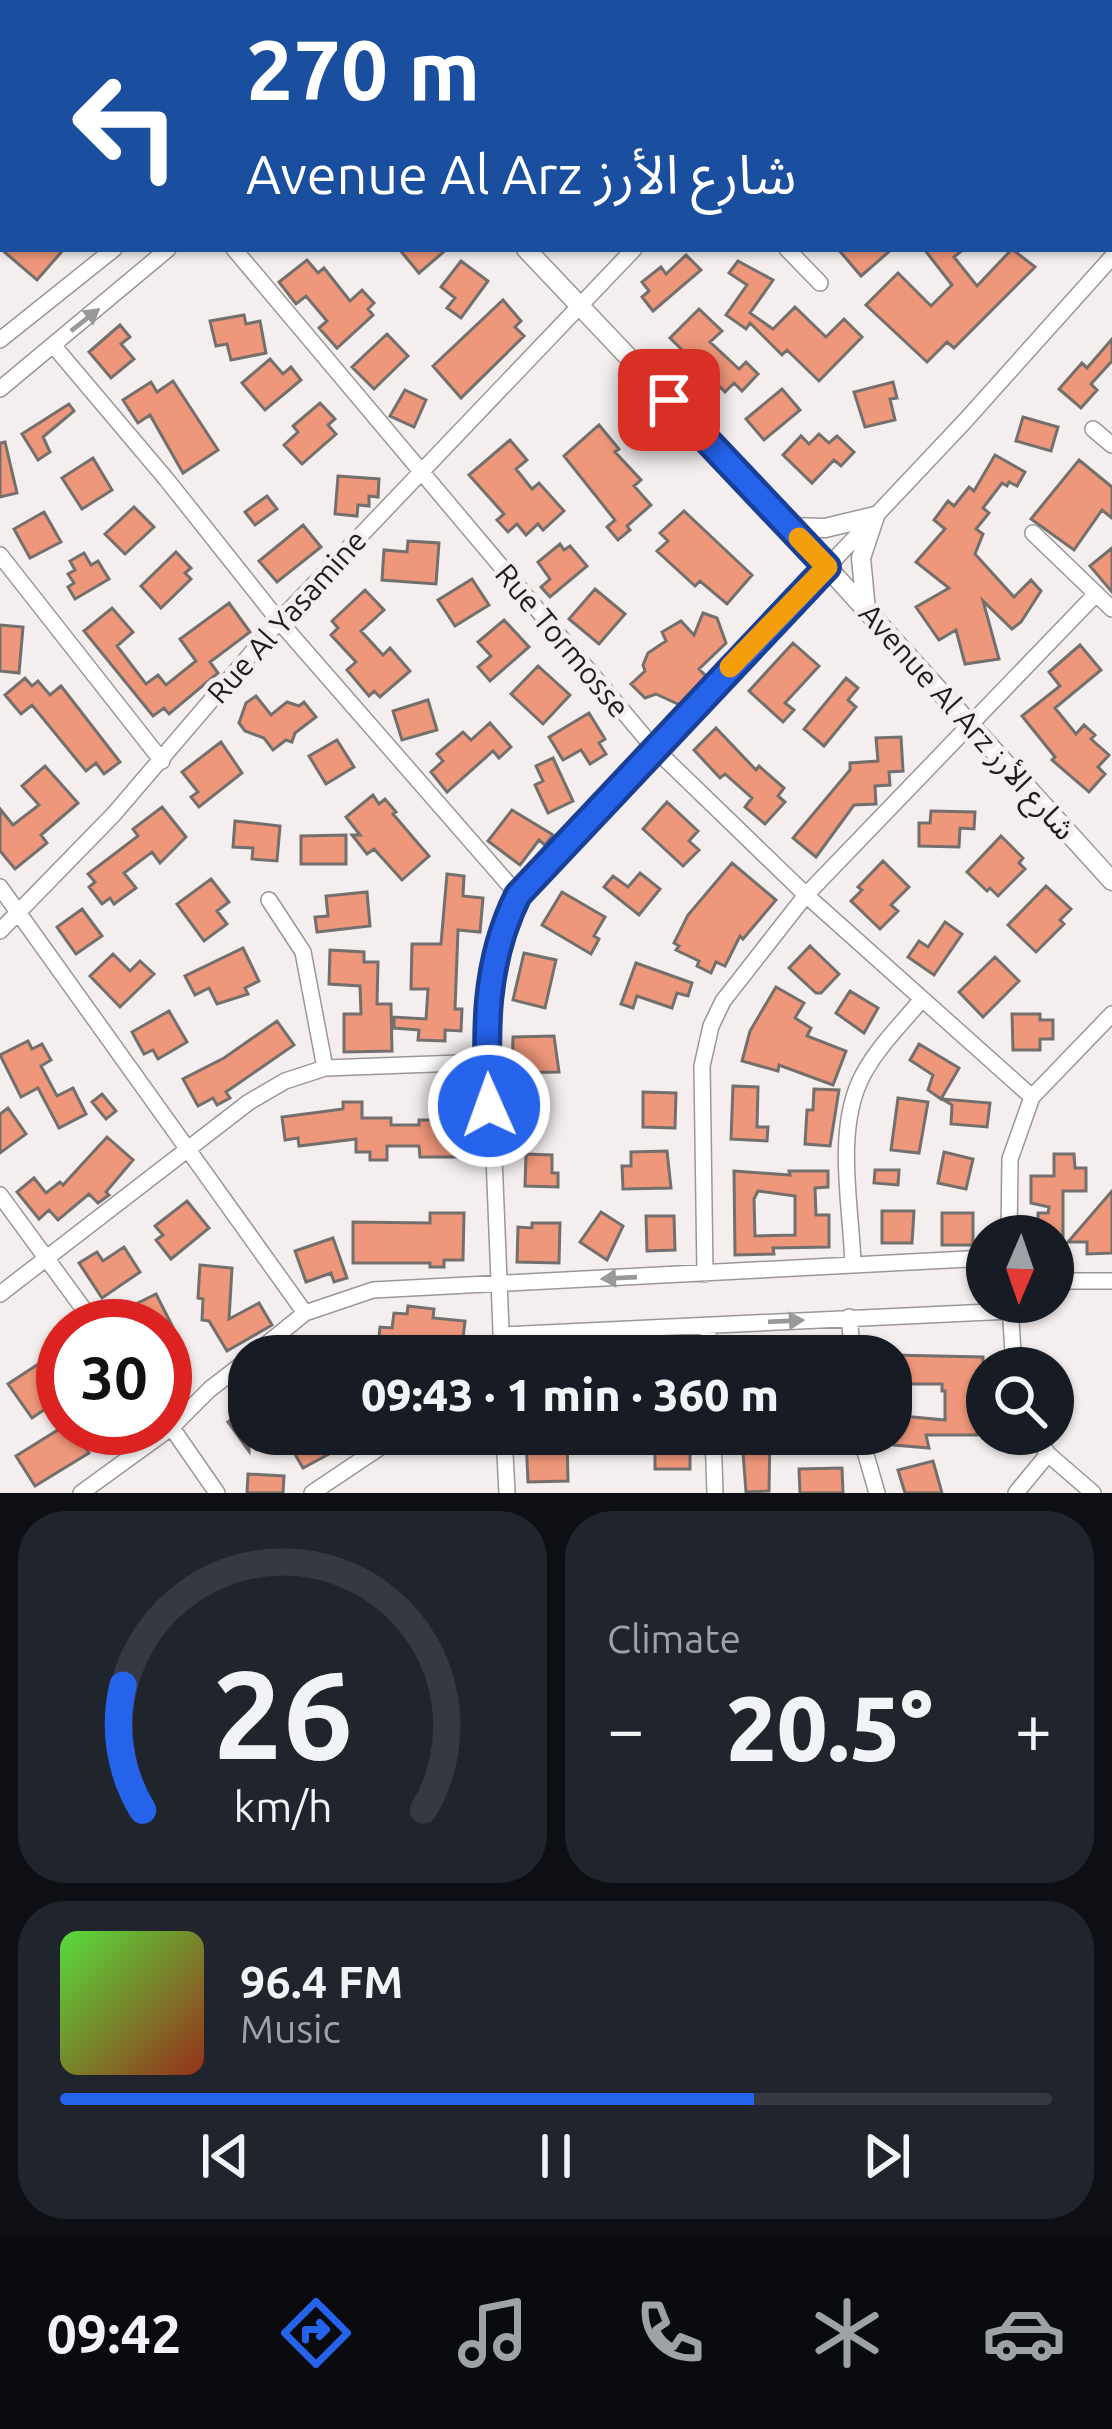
<!DOCTYPE html>
<html lang="en">
<head>
<meta charset="utf-8">
<style>
	body { margin:0; font-family:Ubuntu,"Noto Sans Arabic",sans-serif; background:#20242c; color:#f1f3f6; height:100vh; display:flex; flex-direction:column; font-size:45px; white-space:nowrap }
	* { box-sizing:border-box; margin:0 }
	p { font-size:39px; color:#9ea1a6 }
	.icon { flex:none; width:66px; height:66px; fill:none; stroke:currentColor; stroke-width:2; stroke-linecap:round; stroke-linejoin:round }
	.map { position:relative; height:1493px; overflow:hidden }
	.panel { display:flex; flex-direction:column; gap:18px; padding:18px; background:#0d0f14; flex:1 }
	.panel>* { flex:none }
	.top-card { position:absolute; left:0px; top:0px; width:1113px; height:252px; box-shadow:0 3px 9px #0004; background:#1a4fa0; color:#fff; overflow:hidden }
	.needle { width:78px; rotate:182deg }
	.buttons { position:absolute; left:966px; top:1215px; display:grid; gap:24px }
	.buttons a { display:grid; place-items:center; width:108px; height:108px; border-radius:50%; background:#171b24; box-shadow:0 3px 9px #0004; font-size:60px }
	.speed { position:absolute; left:36px; top:1299px; display:flex; gap:24px; font-size:60px; font-weight:700; text-align:center }
	.speed>* { display:grid; place-content:center; width:156px; height:156px; border-radius:50%; background:#171b24; box-shadow:0 3px 9px #0004; line-height:1 }
	.speed .limit { border:18px solid #d22; background:#fff; color:#111 }
	.pin { position:absolute; display:grid; place-items:center; width:102px; height:102px; color:#fff; margin:-51px; border-radius:24px; box-shadow:0 6px 18px #0006 }
	.me { position:absolute; width:132px; margin:-66px; rotate:358deg; stroke-linejoin:round; filter:drop-shadow(0 0 9px #0008) }
	.turn { display:flex; align-items:center; gap:42px; height:252px; padding:0 48px; font-size:54px }
	.turn .icon { width:156px; height:156px; stroke-width:2.5 }
	.turn b { display:block; font-size:84px; line-height:102px }
	.big { font-size:90px; font-weight:800; line-height:1.1 }
	.panel .card { flex:1; display:flex; flex-direction:column; justify-content:center; gap:18px; min-width:0; padding:0 42px; border-radius:48px; background:#20242c }
	.panel .dial { align-items:center; gap:0 }
	.dial svg { height:312px; overflow:visible; fill:none; stroke:#363941; stroke-width:7; stroke-linecap:round; text-anchor:middle }
	.dial text { fill:#f1f3f6; stroke:none }
	.song { display:flex; align-items:center; gap:36px }
	.cover { width:144px; height:144px; border-radius:18px; background:linear-gradient(135deg,hsl(110 70% 55%),hsl(10 70% 35%)) }
	.played { height:12px; border-radius:6px; background:linear-gradient(90deg,#2563eb 70%,#363941 70%) }
	.keys { display:flex; justify-content:space-around; direction:ltr }
	.heat { display:flex; justify-content:space-between; align-items:center; font-size:66px; direction:ltr }
	.panel .tiles { flex:1; display:grid; gap:18px; grid-template-columns:1fr 1fr }
	.card:last-child { grid-column:span 2 }
	.trip { position:absolute; left:228px; top:1335px; width:684px; height:120px; border-radius:48px; background:#171b24; box-shadow:0 3px 9px #0004; font-weight:800; line-height:120px; text-align:center }
	.menu { display:flex; height:192px; justify-content:space-around; align-items:center; background:#090b0e; color:#9ea1a6 }
	.menu .icon { width:84px; height:84px }
	.menu .current { color:#2563eb }
	.menu b { font-size:54px; color:#f1f3f6 }
	.map>svg:first-child { display:block }
	.building { fill:#ef977a; stroke:#736f6d; stroke-width:3; fill-rule:evenodd }
	.lines { fill:none; stroke-linecap:round; stroke-linejoin:round }
	.minor-casing { stroke:#9c9796; stroke-width:18 }
	.tertiary-casing { stroke:#9c9796; stroke-width:21 }
	.primary-casing { stroke:#cecdcd; stroke-width:27 }
	.minor { stroke:#fff; stroke-width:15 }
	.tertiary { stroke:#fff; stroke-width:18 }
	.primary { stroke:#7bddce; stroke-width:24 }
	.oneway { fill:#9a9999 }
	.route-casing { stroke:#184099; stroke-width:30 }
	.route { stroke:#2563eb; stroke-width:21 }
	.slow { stroke:#f59e0b; stroke-width:21 }
	.labels { text-anchor:middle; stroke-width:10; stroke-linejoin:round; paint-order:stroke }
	.street-label { font-size:30px; fill:#1f1d1d; stroke:#f4efee }
</style>
</head>
<body>
<div class="map">
<svg width="1112" height="1493" viewBox="0 0 1112 1493">
	<rect width="100%" height="100%" fill="#f4efee"/>
	<!-- building -->
	<path class="building" d="M1 249H64L37 280Z
		M399 249H447L419 273Z
		M838 249H892L861 276Z
		M924 249H964L954 257 977 286 1012 249 1035 267 954 348 947 342 927 362 866 305 898 273 931 306 952 285Z
		M686 255 701 270 653 311 642 297 649 291 642 282 661 267 666 274Z
		M307 260 318 273 324 268 350 301 362 290 374 303 368 309 373 315 337 348 319 328 327 321 306 296 296 304 279 282Z
		M461 261 488 281 461 318 447 308 455 298 441 287Z
		M738 261 773 280 750 313 773 329 795 307 826 337 844 319 862 337 819 381 787 350 782 355 750 323 746 329 726 315 747 285 729 273Z
		M503 300 521 321 515 327 524 336 461 398 433 366Z
		M699 309 722 331 710 342 739 369 746 362 758 374 742 391 734 383 725 392 670 338Z
		M244 315 246 324 260 321 266 353 231 360 227 344 216 346 210 321Z
		M120 325 130 337 121 344 134 359 111 378 89 352Z
		M387 334 408 356 374 389 352 367Z
		M1112 339V361L1091 384 1097 390 1081 408 1059 389 1082 363 1087 368Z
		M270 359 283 374 291 367 301 380 265 410 242 383Z
		M173 381 218 450 183 473 150 415 138 423 123 400 151 382 157 392Z
		M893 382 897 398 890 399 895 420 865 427 854 392Z
		M782 389 800 410 764 440 746 419Z
		M405 390 426 400 414 427 390 416Z
		M320 403 335 419 328 425 336 434 302 464 284 445 298 432 293 426Z
		M69 404 74 411 43 437 50 452 38 460 22 434Z
		M1023 417 1058 427 1051 451 1016 441Z
		M599 425 619 449 615 452 641 480 634 486 651 505 627 526 630 530 618 540 607 527 615 520 564 456Z
		M819 434 829 443 837 436 854 452 841 466 834 460 812 483 783 455 801 436 809 444Z
		M510 440 527 460 516 469 532 489 539 483 564 511 543 530 538 524 526 535 517 524 508 532 497 520 504 514 469 475Z
		M5 442 17 493 0 497V443Z
		M995 455 1025 472 1017 486 1009 482 1007 486 1002 483 983 508 989 513 976 529 983 534 975 554 1014 597 1031 580 1041 591 1021 622 1012 629 983 601 999 659 965 664 956 630 939 640 916 607 949 588 916 562 945 529 934 520 948 501 954 506 969 487 974 491Z
		M93 458 112 490 82 509 62 478Z
		M1079 460 1112 487V518L1102 510 1074 550 1031 519Z
		M338 476 379 479 378 497 369 496V506L358 505 357 516 335 514Z
		M267 496 277 509 255 525 245 512Z
		M134 507 154 527 125 554 105 534Z
		M684 511 752 575 727 604 700 581 695 586 657 551 668 541 660 533Z
		M44 512 61 542 30 558 14 529Z
		M303 525 321 547 277 582 259 561Z
		M408 541 439 543 436 584 382 580 384 550 407 552Z
		M560 544 564 550 570 546 587 566 550 597 541 587 550 579 538 562Z
		M1112 548V592L1090 566Z
		M176 552 191 568 185 573 191 579 161 608 141 586Z
		M84 553 91 565 98 561 109 579 75 599 68 587 74 583 68 574 75 570 70 561Z
		M472 579 489 605 455 626 438 600Z
		M595 589 625 614 599 644 569 619Z
		M365 590 384 610 361 631 383 655 390 648 410 671 380 697 374 691 369 696 347 670 356 662 331 635 338 628 332 621Z
		M229 603 250 632 210 662 218 673 169 714 164 708 153 716 84 631 112 608 133 632 117 646 146 684 158 675 166 685 196 661 180 639Z
		M703 613 717 618 726 643 699 669 707 677 680 705 656 694 645 698 631 684 645 671 643 665 648 653 666 641 662 632 681 621 694 635Z
		M504 620 529 647 490 681 478 667 491 656 478 642Z
		M0 625 23 627 19 673 0 671Z
		M793 643 819 666 785 703 794 710 783 722 749 691Z
		M1080 645 1101 670 1055 708 1076 734 1084 725 1095 735 1091 739 1109 755 1098 767 1105 774 1089 792 1052 760 1055 757 1022 716 1060 686 1049 672Z
		M538 666 570 695 543 724 511 694Z
		M25 678 32 686 38 681 50 695 61 686 120 762 104 774 96 763 86 771 32 705 21 714 5 695Z
		M846 678 858 688 848 700 856 707 824 746 804 729Z
		M256 696 271 715 287 702 299 706 304 702 316 717 295 733 292 742 286 740 273 750 264 738 245 731 239 723 246 703Z
		M428 700 437 730 402 740 393 711Z
		M589 713 605 739 599 743 606 754 590 764 581 750 563 760 549 737Z
		M490 723 511 747 499 758 493 751 447 792 431 772 443 761 437 754 463 732 471 740Z
		M716 728 756 770 759 766 784 788 778 796 785 802 765 824 745 807 752 798 725 774 720 778 694 750Z
		M901 737 903 771 889 772 890 785 875 786 876 804 854 805 816 857 793 838 850 770V763L878 761 876 738Z
		M337 740 354 767 326 784 309 756Z
		M221 742 242 773 199 807 191 797 198 792 182 772Z
		M553 758 573 801 548 813 535 785 543 781 536 766Z
		M45 766 78 803 41 835 47 843 15 869 0 851V809L13 825 39 805 22 786Z
		M373 795 379 804 385 799 396 812 393 814 429 856 402 880 374 849 367 854 352 835H360L346 817Z
		M667 802 698 831 689 841 699 850 683 866 643 829Z
		M162 807 186 837 160 863 152 852 124 873 136 888 114 904 110 898 102 904 89 887 95 882 88 874 138 836 133 829Z
		M512 810 553 835 545 845 539 840 520 865 488 841Z
		M931 811 975 812 974 829 960 828 959 847 919 846V823H930Z
		M235 821 280 826 277 861 252 859 253 848 233 847Z
		M346 835V864H301V836Z
		M1001 836 1023 858 1019 863 1025 869 998 896 990 888 987 891 967 872Z
		M883 861 909 887 891 905 898 911 880 929 851 901 862 890 858 887Z
		M732 863 776 900 743 939 740 936 725 966 716 962 711 973 697 966 699 961 676 950 679 946 674 943 688 915Z
		M640 873 660 889 639 915 604 887 613 876 628 887Z
		M447 874 464 876 463 896 483 898 480 932 458 930 455 1009H462L461 1031 445 1030V1041L418 1040 419 1030 394 1028V1017L426 1019 428 989H411L412 944H441Z
		M211 879 229 902 217 911 227 924 204 941 177 904Z
		M1046 886 1071 909 1060 920 1064 924 1036 952 1008 925Z
		M367 892 370 926 317 932 315 917 328 916 326 896Z
		M562 892 605 917 594 936 599 939 591 954 542 925Z
		M82 909 102 936 76 954 57 927Z
		M945 922 962 934 934 975 908 957 919 941 928 947Z
		M810 946 839 974 821 993H816L789 968Z
		M243 948 259 981 245 988 248 994 217 1004 209 988 195 995 185 976Z
		M330 950 364 952V962H378L377 1004H391L392 1051 344 1052V1014H361L360 986 329 984Z
		M524 953 556 960 545 1008 513 1000Z
		M113 954 130 971 140 961 154 974 120 1007 90 976Z
		M995 957 1019 981 983 1017 959 992Z
		M636 963 692 983 688 996 677 993 672 1008 637 996 633 1008 621 1004Z
		M776 987 804 1003 795 1018 811 1028 807 1036 846 1051 833 1085 779 1065 778 1071 742 1061 750 1031Z
		M850 991 878 1008 864 1033 836 1013Z
		M169 1011 187 1042 158 1059 153 1050 144 1054 132 1032Z
		M1012 1014H1040V1020H1053V1039H1040V1050H1013Z
		M277 1021 294 1045 226 1092 230 1098 217 1105 213 1098 198 1106 183 1079 224 1058Z
		M554 1036 559 1072 512 1073 513 1037Z
		M28 1041 32 1049 42 1044 51 1060 41 1066 57 1096 73 1088 86 1114 59 1128 38 1088 21 1097 0 1055Z
		M919 1044 959 1068 941 1099 928 1090 933 1075 910 1060Z
		M733 1086 758 1087 757 1127H768L767 1141 731 1139Z
		M814 1089 839 1090 830 1146 805 1144 807 1110H813Z
		M643 1092 676 1093 675 1128 643 1127Z
		M102 1094 116 1111 106 1119 92 1102Z
		M511 1096H542L541 1129H511Z
		M898 1098 928 1102 919 1153 891 1150Z
		M942 1099 990 1103 987 1127 951 1124 952 1105Z
		M343 1102H362V1118H391V1125H419V1120H433V1114L461 1113V1157H420L419 1146H387V1160H370V1152H356V1139L299 1146 298 1138 285 1140 282 1117 343 1109Z
		M8 1108 26 1134 0 1153V1114Z
		M107 1137 133 1160 106 1192 109 1195 98 1203 89 1194 58 1220 49 1210 39 1219 17 1192 34 1178 46 1193 60 1182 63 1185Z
		M667 1151 671 1188 623 1189 622 1166H631V1152Z
		M944 1152 973 1159 966 1189 938 1183Z
		M526 1154 552 1155V1173H558V1187L525 1186Z
		M1054 1154H1074L1075 1168H1086V1191H1063V1236H1038V1213H1048L1049 1207 1031 1203V1176H1054Z
		M875 1170H899L898 1185 874 1183Z
		M734 1171 790 1175 789 1171H828V1187L815 1188 816 1215H829V1247L773 1248 774 1254 735 1255ZM758 1191 795 1196V1235L755 1236 754 1199Z
		M1112 1191V1253L1087 1254V1242H1068Z
		M187 1201 209 1228 171 1259 156 1240 163 1235 155 1226Z
		M882 1211H914L912 1243H882Z
		M601 1212 623 1226 607 1260 580 1242Z
		M430 1213H464L463 1260H444V1267H430V1263H353V1222L430 1223Z
		M942 1213H973V1245H942Z
		M646 1216H674L675 1250 647 1251Z
		M532 1223H560L559 1263 517 1262 518 1227 532 1228Z
		M333 1238 347 1278 334 1282 331 1273 306 1282 295 1251Z
		M124 1247 140 1272 102 1298 79 1263 97 1252 103 1261Z
		M200 1265 232 1268 229 1319 259 1303 272 1325 227 1351 209 1321 202 1320 203 1299 198 1298Z
		M156 1294 187 1355 179 1359 190 1381 165 1393V1326H119L114 1315Z
		M408 1306 434 1309 433 1318 465 1321 463 1338 474 1340 472 1356H377L380 1327 392 1328 394 1313 407 1314Z
		M891 1355 983 1357V1382H977V1435H926L929 1448 894 1445 891 1415 945 1420V1391H942V1384H891Z
		M46 1359 63 1384V1397L32 1418 8 1384Z
		M249 1408V1451L228 1422Z
		M61 1428H73L89 1453 35 1486 16 1456Z
		M307 1434H366L303 1468 289 1444Z
		M648 1434H690V1469H655V1449H648Z
		M737 1434H770L769 1491 746 1492 743 1452H737Z
		M795 1434H811L810 1452H794Z
		M567 1437 568 1481 528 1482 526 1438Z
		M933 1461 942 1493H905L898 1470Z
		M842 1468 843 1493H800L799 1469Z
		M248 1474 284 1476 283 1493H247Z"/>
	<g class="lines">
		<!-- minor casing -->
		<g class="minor-casing">
			<path id="minor" d="M811 0 814 3
				M1048 0 1051 3
				M885 3 888 0
				M1110 65 1112 67
				M234 249 653 747 806 895 1032 1097
				M787 249 820 283
				M0 340 114 249
				M53 345 167 480 279 621 518 895
				M0 389 168 249
				M1093 429 1112 445
				M1033 533 1112 609
				M0 555 162 761
				M0 887 305 1313
				M269 900 303 952 325 1068
				M0 931 114 814 279 621 634 249
				M0 1195 96 1326
				M1009 1236 1010 1159 1032 1097 1112 1014
				M853 1264C851 1207 836 1136 859 1083 873 1051 901 1025 922 999
				M705 1274 702 1066 711 1026 723 1001 806 895 1094 596
				M1053 1281H1112
				M0 1294 249 1102 285 1081 325 1068 487 1062
				M1010 1305 1014 1368
				M849 1317 853 1356
				M708 1325 709 1356
				M501 1335 1011 1311 1018 1302
				M252 1356 305 1313 373 1290 987 1258
				M502 1356 488 1006C492 965 500 932 518 895L965 421 1112 257
				M165 1418 217 1493
				M504 1434 507 1493
				M713 1434 715 1493
				M860 1434 877 1493
				M1035 1434 1048 1454 1093 1493
				M81 1493 172 1427 210 1389 249 1359
				M312 1493 382 1446 417 1434
				M1016 1493 1048 1454"/>
		</g>
		<!-- tertiary casing -->
		<g class="tertiary-casing">
			<path id="tertiary" d="M300 0 302 3
				M408 3 412 0
				M470 3 474 0
				M526 249 827 567 1112 881
				M789 527 825 528 875 516
				M866 610 861 558 875 516"/>
		</g>
		<!-- primary casing -->
		<g class="primary-casing">
			<path id="primary" d="M38 3 41 0
				M112 3 115 0
				M0 40 3 37
				M0 112 3 109"/>
		</g>
		<!-- minor -->
		<use href="#minor" class="minor"/>
		<!-- tertiary -->
		<use href="#tertiary" class="tertiary"/>
		<!-- primary -->
		<use href="#primary" class="primary"/>
	</g>
	<!-- one-way arrows -->
	<defs><path id="oneway-solid" d="M-6-.8H1V-3.2L6.5 0L1 3.2V.8H-6Z" transform="scale(3)"/></defs>
	<g class="oneway">
		<use href="#oneway-solid" transform="translate(85 320) rotate(-38)"/>
		<use href="#oneway-solid" transform="translate(619 1278) rotate(177)"/>
		<use href="#oneway-solid" transform="translate(786 1321) rotate(-3)"/>
	</g>
	<g class="lines">
		<!-- route casing -->
		<g class="route-casing">
			<path id="route" d="M489 1106C485 1032 484 963 518 895L827 567 669 400"/>
		</g>
		<!-- route -->
		<use href="#route" class="route"/>
		<!-- slow -->
		<path class="slow" d="M730 667 827 567 799 538"/>
	</g>
	<g class="labels">
		<!-- street labels -->
		<g class="street-label">
			<text transform="translate(287 617) rotate(-48)" y="10">Rue Al Yasamine</text>
			<text transform="translate(562 641) rotate(50)" y="10">Rue Tormosse</text>
			<text transform="translate(967 722) rotate(48)" y="10">Avenue Al Arz شارع الأرز</text>
		</g>
	</g>
</svg>
<div class="buttons">
<a><svg class="needle" viewBox="-14 -14 28 28"><path d="M0-13l5 13h-10z" fill="#e53935"/><path d="M0 13l5-13h-10z" fill="#9ea1a6"/></svg></a>
<a><svg class="icon" aria-label="search" viewBox="0 0 24 24"><circle cx="10" cy="10" r="6"/><path d="M15 15l6 6"/></svg></a>
</div>
<div class="speed"><div class="limit">30</div></div>
<div class="pin" style="left:669px;top:400px;background:#d93025"><svg class="icon" aria-label="arrive" viewBox="0 0 24 24"><path d="M6 21V4h12l-3 4 3 4H6"/></svg></div>
<svg class="me" style="left:489px;top:1106px" viewBox="-20 -20 40 40"><circle r="17" fill="#2563eb" stroke="#fff" stroke-width="3"/><path d="M0-11L8 9 0 5-8 9z" fill="#fff"/></svg>
<div class="trip">09:43 · 1 min · 360 m</div>
<div class="top-card">
<div class="turn"><svg class="icon" aria-label="left" viewBox="0 0 24 24"><path d="M17 20v-9H6M10 6l-5 5 5 5"/></svg><div><b>270 m</b>Avenue Al Arz شارع الأرز</div></div>
</div>
</div>
<section class="panel">
<div class="tiles">
<div class="card dial"><svg viewBox="0 0 100 80">
<path d="M14 69A42 42 0 1 1 86 69"/>
<path d="M14 69A42 42 0 0 1 9 37" stroke="#2563eb"/>
<text x="50" y="56" font-size="32" font-weight="700">26</text>
<text x="50" y="72" font-size="11">km/h</text>
</svg></div>
<div class="card"><p>Climate</p>
<div class="heat"><a>−</a><b class="big">20.5°</b><a>+</a></div>
</div>
<div class="card">
<div class="song"><i class="cover"></i><div><b>96.4 FM</b><p>Music</p></div></div>
<div class="played"></div>
<div class="keys"><svg class="icon" aria-label="previous" viewBox="0 0 24 24"><path d="M18 5L8 12l10 7zM5 5v14"/></svg><svg class="icon" aria-label="pause" viewBox="0 0 24 24"><path d="M8 5v14M16 5v14"/></svg><svg class="icon" aria-label="next" viewBox="0 0 24 24"><path d="M6 5l10 7-10 7zM19 5v14"/></svg></div>
</div>
</div>
</section>
<nav class="menu">
<b>09:42</b>
<svg class="icon current" aria-label="directions" viewBox="0 0 24 24"><path d="M12 3l9 9-9 9-9-9zM9 14v-3h6M13 9l2 2-2 2"/></svg>
<svg class="icon" aria-label="music" viewBox="0 0 24 24"><path d="M9 18V5l10-2v13"/><circle cx="6" cy="18" r="3"/><circle cx="16" cy="16" r="3"/></svg>
<svg class="icon" aria-label="phone" viewBox="0 0 24 24"><path d="M5 4h4l2 5-3 2q2 4 5 5l2-3 5 2v4C11 20 4 13 5 4z"/></svg>
<svg class="icon" aria-label="climate" viewBox="0 0 24 24"><path d="M12 3v18M4 7l16 10M4 17L20 7"/></svg>
<svg class="icon" aria-label="car" viewBox="0 0 24 24"><path d="M5 17H2v-5l4-1 3-4h7l3 4 3 1v5h-3M9 17h6M6 11h13"/><circle cx="7" cy="17" r="2"/><circle cx="17" cy="17" r="2"/></svg>
</nav>
</body>
</html>
